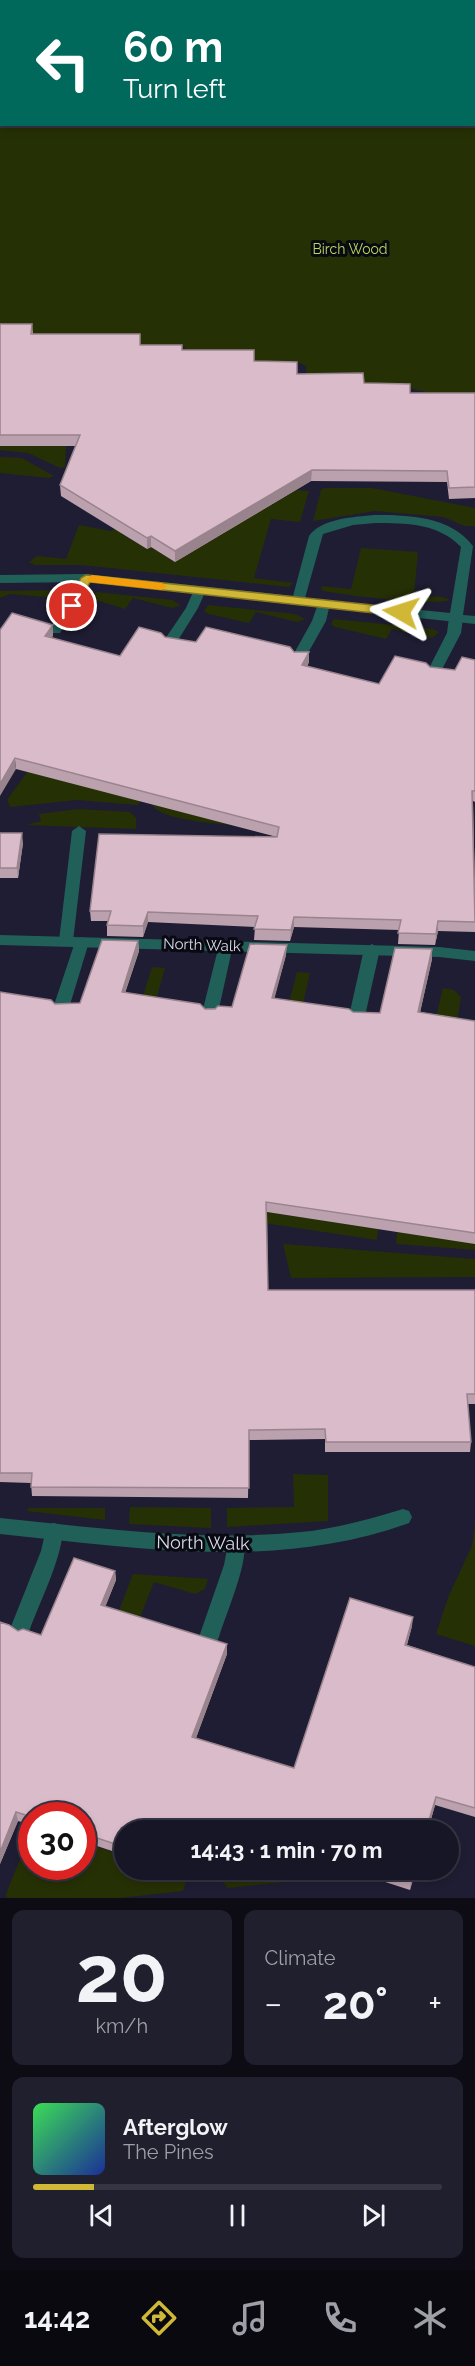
<!DOCTYPE html>
<html lang="en">
<head>
<meta charset="utf-8">
<style>
	body { margin:0; font-family:Raleway,sans-serif; background:#201f2e; color:#f1f3f6; height:100vh; display:flex; flex-direction:column; font-size:22px; white-space:nowrap }
	* { box-sizing:border-box; margin:0 }
	p { font-size:20px; color:#9e9fa7 }
	.icon { flex:none; width:33px; height:33px; fill:none; stroke:currentColor; stroke-width:2; stroke-linecap:round; stroke-linejoin:round }
	.map { position:relative; height:1898px; overflow:hidden }
	.side { display:flex; flex-direction:column; gap:12px; padding:12px; background:#0d0c15; flex:1 }
	.side>* { flex:none }
	.top-card { position:absolute; left:0px; top:0px; width:476px; height:126px; box-shadow:0 3px 9px #0003,0 0 0 2px #363543; background:#00695c; color:#fff; overflow:hidden }
	.speed { position:absolute; left:18px; top:1802px; display:flex; gap:12px; font-size:30px; font-weight:700; text-align:center }
	.speed>* { display:grid; place-content:center; width:78px; height:78px; border-radius:50%; background:#171626; box-shadow:0 3px 9px #0003,0 0 0 2px #363543; line-height:1 }
	.speed .limit { border:9px solid #d22; background:#fff; color:#111 }
	.pin { position:absolute; display:grid; place-items:center; width:51px; height:51px; color:#fff; margin:-26px; border:3px solid #fff; border-radius:50%; box-shadow:0 2px 6px #0007 }
	.me { position:absolute; width:66px; margin:-33px; rotate:276deg; stroke-linejoin:round; filter:drop-shadow(0 0 4px #0008) }
	.turn { display:flex; align-items:center; gap:21px; height:126px; padding:0 24px; font-size:27px }
	.turn .icon { width:78px; height:78px; stroke-width:2.5 }
	.turn b { display:block; font-size:42px; line-height:51px }
	.big { font-size:45px; font-weight:700; line-height:1.1 }
	.side .card { flex:1; display:flex; flex-direction:column; justify-content:center; gap:9px; min-width:0; padding:0 21px; border-radius:12px; background:#201f2e }
	.side .dial { align-items:center; gap:0 }
	.dial b { font-size:78px; line-height:1 }
	.song { display:flex; align-items:center; gap:18px }
	.cover { width:72px; height:72px; border-radius:9px; background:linear-gradient(135deg,hsl(130 70% 55%),hsl(230 70% 35%)) }
	.played { height:6px; border-radius:3px; background:linear-gradient(90deg,#d0b736 15%,#363543 15%) }
	.keys { display:flex; justify-content:space-around; direction:ltr }
	.heat { display:flex; justify-content:space-between; align-items:center; font-size:33px; direction:ltr }
	.side .tiles { flex:1; display:grid; gap:12px; grid-template-columns:1fr 1fr }
	.card:last-child { grid-column:span 2 }
	.trip { position:absolute; left:114px; top:1820px; width:345px; height:60px; border-radius:30px; background:#171626; box-shadow:0 3px 9px #0003,0 0 0 2px #363543; font-weight:700; line-height:60px; text-align:center }
	.tab-bar { display:flex; height:96px; justify-content:space-around; align-items:center; background:#09090f; color:#9e9fa7 }
	.tab-bar .icon { width:42px; height:42px }
	.tab-bar .on { color:#d0b736 }
	.tab-bar b { font-size:27px; color:#f1f3f6 }
	.map>svg:first-child { display:block }
	.green { fill:#263005; fill-rule:evenodd }
	.lines { fill:none; stroke-linecap:round; stroke-linejoin:round }
	.service { fill:#216059; fill-rule:evenodd }
	.minor { fill:#216059; fill-rule:evenodd }
	.wall { fill:#bba1ad }
	.shaded-wall { fill:#99838d }
	.building { fill:#dabbc9; stroke:#99838d; stroke-width:1.5 }
	.route { fill:#d0b736; stroke:#877723; stroke-width:1.5 }
	.slow { fill:#f59e0b }
	.labels { text-anchor:middle; stroke-width:6; stroke-linejoin:round; paint-order:stroke }
	.far-park-label { font-size:14px; fill:#b9d860; stroke:#090912 }
	.street-label { font-size:15px; fill:#d9d9e8; stroke:#090912 }
	.near-street-label { font-size:18px; fill:#d9d9e8; stroke:#090912 }
</style>
</head>
<body>
<div class="map">
<svg width="475" height="1898" viewBox="0 0 475 1898">
	<rect width="100%" height="100%" fill="#1f1d33"/>
	<!-- green -->
	<path class="green" d="M0 0H475V403L413 389 407 384H307L306 366 296 361H196L182 345H79L0 335ZM2 2H474V124H2Z
		M0 446H66L65 467 60 468 28 453 0 450Z
		M0 457 22 458 54 476 49 478 0 473Z
		M233 486 309 491 300 522 271 519 254 578 293 583 289 587 82 565H35L29 562 37 556 66 559 79 525 111 531 140 515 122 534 147 549 151 547 175 562 227 531Z
		M324 488H372L475 508V526H465L443 517 375 511 313 521 321 490Z
		M361 548 418 552 414 595 443 597 450 600C439 606 335 595 321 590L322 586 351 589Z
		M59 590 64 593 59 598 10 594 0 598V591Z
		M97 592 172 600 181 605 172 608 133 598 125 609 89 598 90 595Z
		M208 605 295 614 305 619 297 622 256 612 249 623 209 614 204 611Z
		M334 619 433 629 439 632 432 638 392 629 386 639 335 627 331 624Z
		M28 771 140 801 138 805 77 800 10 807 7 800Z
		M162 787 253 826C234 825 159 822 152 804Z
		M78 809 130 812 136 818V829L26 825 41 821 39 814Z
		M152 967 165 968 154 1007 140 1005Z
		M297 972 310 973 301 1013 287 1010Z
		M443 988 454 990 461 997 456 1028 434 1025Z
		M241 1208 378 1229 377 1240 238 1219Z
		M397 1232 475 1243V1250L396 1244Z
		M283 1244 475 1259V1277L291 1278Z
		M293 1474 328 1475V1521L227 1527V1508L294 1507Z
		M130 1507 211 1508V1528L129 1524Z
		M28 1508H105V1520L27 1511Z
		M475 1524V1646L436 1634 449 1595 472 1546Z
		M133 1574 208 1579 205 1589 195 1594 154 1582 139 1620 118 1613Z
		M31 1832 32 1866H82L83 1842 124 1856V1869H168L188 1875 183 1891 119 1898H7L6 1894Z
		M226 1869H335L331 1877 228 1888 222 1881Z"/>
	<g class="lines">
		<!-- service -->
		<path class="service" d="M86 574 92 578 78 606 60 633H50L48 630 66 605 80 578Z
			M200 586 206 590 198 608 175 645H165L163 642 186 608 194 590Z
			M324 600 330 604 326 621 304 660H294L292 657 312 621 318 604Z
			M456 614 463 618 461 633 439 675H429L427 672 447 633 449 618Z
			M79 826 86 831 73 941 66 946 59 941 72 831Z
			M82 937 89 942 69 1008 66 1012H56L53 1008 75 942Z
			M226 940 233 945 218 1013 215 1017H205L202 1013 219 945Z
			M372 944 380 949 365 1016 362 1020H352L349 1016 364 949Z
			M54 1523 61 1525C69 1544 37 1608 30 1629L27 1635 20 1638 13 1635 10 1629 41 1551 47 1525Z
			M236 1537 243 1539C251 1558 225 1616 219 1637L216 1643 209 1646 202 1643 199 1637 224 1565 229 1539Z"/>
		<!-- minor -->
		<path class="minor" d="M375 515C409 515 450 516 473 546L463 615 475 616V624L86 582 0 583V575L86 574 293 596 309 536C322 518 354 517 375 515ZM375 523C406 523 438 523 461 547L450 613 305 598 323 534 353 525Z
			M0 935 439 947 475 951V961L439 957 0 945Z
			M403 1509 409 1511 412 1517 409 1523C277 1571 136 1548 0 1534V1518C100 1528 200 1542 301 1532 336 1529 369 1519 403 1509Z"/>
	</g>
	<!-- wall -->
	<path class="wall" d="M0 324H32L33 334 141 345 254 361 297 374 364 383 410 393H475V498L449 499 447 482 311 481 175 562 151 547 147 549 61 496 60 485 76 446H0Z
		M0 630 53 635 52 638 120 656 165 637 196 642 294 652H309V662L307 667 379 684 430 667 455 670 475 660V802L473 801 475 890V932L438 931 435 945 398 944 399 930 294 927 290 941 254 940 255 927 148 922 143 937 107 936V925L108 921H91L90 911 277 837 16 769Z
		M0 833 23 843 18 878H0Z
		M138 941 139 951 125 993 205 1009 232 1007 286 955 274 998 353 1012 380 1013 432 949V959L420 1012 475 1021V1244L267 1212 268 1290H475V1404H467L471 1442 470 1452H325V1439L249 1440 248 1498 32 1496 31 1483 0 1482V992L55 1004 80 1003Z
		M115 1571 116 1580 105 1607 227 1644V1654L196 1738 294 1768 412 1626 407 1645 475 1667V1817L435 1805 428 1830H124V1855L82 1841V1815H32V1825L18 1821 0 1864 18 1631 41 1635Z
		M168 1869H207L203 1880Z
		M345 1869H416L410 1890Z"/>
	<!-- shaded-wall -->
	<path class="shaded-wall" d="M312 470 311 481 175 562V551Z
		M151 536V547L147 549V538Z
		M53 625V635L46 646 45 636Z
		M309 652V662L301 675 302 665Z
		M15 758 16 769 0 796V784Z
		M22 833 23 843 18 878 17 868Z
		M148 912V922L143 937V926Z
		M294 917V927L290 941 291 930Z
		M438 921V931L435 945 436 934Z
		M138 941 139 951 122 1002V992Z
		M287 945 286 955 272 1008V998Z
		M432 949V959L418 1022V1012Z
		M115 1571 116 1580 102 1615 101 1605Z
		M413 1617 412 1626 404 1654 405 1645Z
		M227 1644V1654L193 1746 192 1737Z
		M436 1797 435 1805 428 1830H426Z
		M16 1812 18 1821 0 1864V1852Z
		M204 1869H207L203 1880V1872Z
		M415 1869H416L410 1890 411 1881Z"/>
	<!-- building -->
	<path class="building" d="M0 324H32L31 334H140V345H182V350H254V361L297 362V374L363 373 364 383 410 384V393H475V487L449 488 447 471 312 470 175 551 151 536 147 538 60 485 80 435H0Z
		M12 613 53 625 45 636 120 656 139 627 161 633 165 637 196 642 206 627 290 647 294 652H309L302 665 379 684 395 656 426 663 430 667 455 670 462 657 475 660V791H472L475 922 438 921 436 934 398 933 401 920 294 917 291 930 254 929 258 916 148 912 143 926 107 925 111 911H90L99 834 277 837 279 827 15 758 0 784V630Z
		M0 833H22L17 868H0Z
		M102 940 138 941 122 992 200 1004 205 1009H215L218 1006 232 1007 250 944 287 945 272 998 349 1009 353 1012 380 1013 395 948 432 949 418 1012 475 1021V1233L266 1202 268 1290H475V1394H467L471 1442H326L325 1429 249 1430V1488L31 1487 32 1473H0V992L51 1000 55 1004 80 1003Z
		M74 1558 115 1571 101 1605 227 1644 192 1737 294 1768 350 1598 413 1617 405 1645 475 1667V1808L436 1797 426 1830H250L221 1821 217 1830H124V1847L82 1833V1815H32V1817L16 1812 0 1852V1622L9 1625 18 1631 23 1629 41 1635Z
		M194 1869H204L203 1872Z
		M373 1869H415L411 1881Z"/>
	<!-- route -->
	<path class="route" d="M86 575 401 608 407 612 401 616 90 582 76 609H68L66 606 81 578Z"/>
	<!-- slow -->
	<path class="slow" d="M92 575 162 583 167 586 162 590 88 582 87 579Z"/>
	<g class="labels">
		<!-- far-park labels -->
		<g class="far-park-label">
			<text x="350" y="254">Birch Wood</text>
		</g>
		<!-- street labels -->
		<g class="street-label">
			<text transform="translate(202 945) rotate(2)" y="5">North Walk</text>
		</g>
		<!-- near-street labels -->
		<g class="near-street-label">
			<text transform="translate(203 1543) rotate(1)" y="6">North Walk</text>
		</g>
	</g>
</svg>
<div class="speed"><div class="limit">30</div></div>
<div class="pin" style="left:72px;top:606px;background:#d93025"><svg class="icon" aria-label="arrive" viewBox="0 0 24 24"><path d="M6 21V4h12l-3 4 3 4H6"/></svg></div>
<svg class="me" style="left:401px;top:612px" viewBox="-20 -20 40 40"><path d="M0-17L14 15 0 8-14 15z" fill="#d0b736" stroke="#fff" stroke-width="4"/></svg>
<div class="trip">14:43 · 1 min · 70 m</div>
<div class="top-card">
<div class="turn"><svg class="icon" aria-label="left" viewBox="0 0 24 24"><path d="M17 20v-9H6M10 6l-5 5 5 5"/></svg><div><b>60 m</b>Turn left</div></div>
</div>
</div>
<section class="side">
<div class="tiles">
<div class="card dial"><b>20</b><p>km/h</p></div>
<div class="card"><p>Climate</p>
<div class="heat"><a>−</a><b class="big">20°</b><a>+</a></div>
</div>
<div class="card">
<div class="song"><i class="cover"></i><div><b>Afterglow</b><p>The Pines</p></div></div>
<div class="played"></div>
<div class="keys"><svg class="icon" aria-label="previous" viewBox="0 0 24 24"><path d="M18 5L8 12l10 7zM5 5v14"/></svg><svg class="icon" aria-label="pause" viewBox="0 0 24 24"><path d="M8 5v14M16 5v14"/></svg><svg class="icon" aria-label="next" viewBox="0 0 24 24"><path d="M6 5l10 7-10 7zM19 5v14"/></svg></div>
</div>
</div>
</section>
<nav class="tab-bar">
<b>14:42</b>
<svg class="icon on" aria-label="directions" viewBox="0 0 24 24"><path d="M12 3l9 9-9 9-9-9zM9 14v-3h6M13 9l2 2-2 2"/></svg>
<svg class="icon" aria-label="music" viewBox="0 0 24 24"><path d="M9 18V5l10-2v13"/><circle cx="6" cy="18" r="3"/><circle cx="16" cy="16" r="3"/></svg>
<svg class="icon" aria-label="phone" viewBox="0 0 24 24"><path d="M5 4h4l2 5-3 2q2 4 5 5l2-3 5 2v4C11 20 4 13 5 4z"/></svg>
<svg class="icon" aria-label="climate" viewBox="0 0 24 24"><path d="M12 3v18M4 7l16 10M4 17L20 7"/></svg>
</nav>
</body>
</html>
